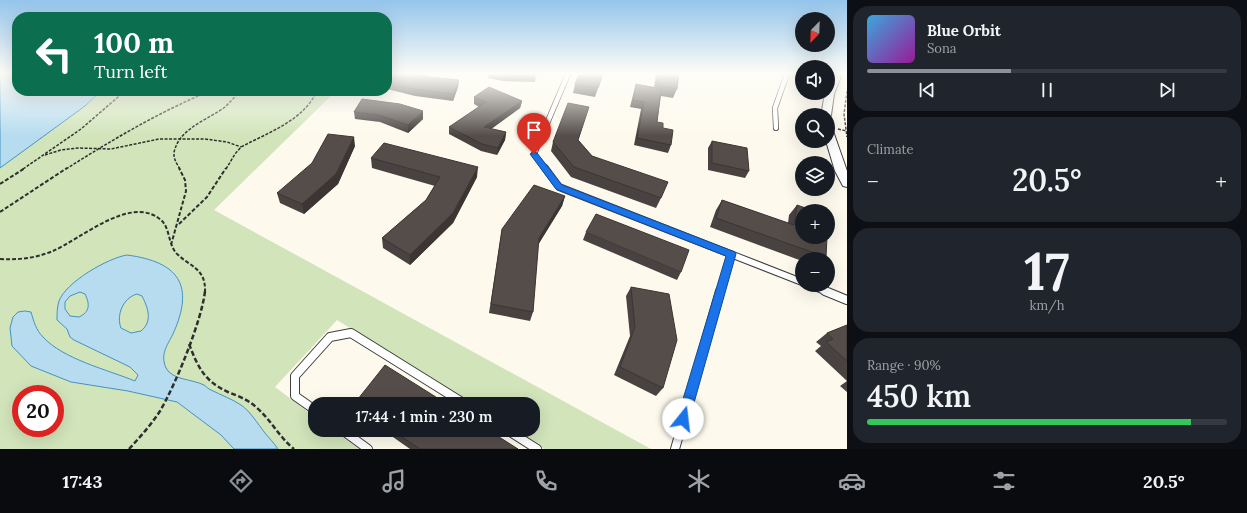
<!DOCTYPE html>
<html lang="en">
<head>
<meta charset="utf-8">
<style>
	body { margin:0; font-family:Lora,serif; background:#20242c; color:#f1f3f6; height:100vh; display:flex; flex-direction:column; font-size:15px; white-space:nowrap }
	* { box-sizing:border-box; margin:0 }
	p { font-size:13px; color:#9ea1a6 }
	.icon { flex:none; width:22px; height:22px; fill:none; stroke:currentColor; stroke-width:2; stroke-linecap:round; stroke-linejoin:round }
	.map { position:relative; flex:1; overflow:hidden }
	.panel { display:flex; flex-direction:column; gap:6px; padding:6px; background:#0d0f14; width:400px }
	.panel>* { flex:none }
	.guide { position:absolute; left:12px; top:12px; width:380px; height:84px; border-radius:16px; box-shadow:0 4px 16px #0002; background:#0b6e4f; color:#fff; overflow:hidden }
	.needle { width:26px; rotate:203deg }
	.controls { position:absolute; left:795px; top:12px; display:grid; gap:8px }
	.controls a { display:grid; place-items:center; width:40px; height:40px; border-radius:50%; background:#171b24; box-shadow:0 4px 16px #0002; font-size:20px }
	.speed { position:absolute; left:12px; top:385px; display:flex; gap:8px; font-size:20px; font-weight:700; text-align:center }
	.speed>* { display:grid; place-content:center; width:52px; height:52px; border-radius:50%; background:#171b24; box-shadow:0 4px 16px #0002; line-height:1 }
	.speed .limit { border:6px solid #d22; background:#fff; color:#111 }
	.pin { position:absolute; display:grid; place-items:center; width:34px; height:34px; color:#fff; margin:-41px -17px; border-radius:50% 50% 50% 0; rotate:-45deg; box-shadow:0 0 4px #0007 }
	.pin .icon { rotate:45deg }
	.me { position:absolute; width:44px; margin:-22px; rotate:16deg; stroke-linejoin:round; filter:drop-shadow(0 0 3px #0008) }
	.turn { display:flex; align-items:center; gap:14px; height:84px; padding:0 16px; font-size:18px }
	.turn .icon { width:52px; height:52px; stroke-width:2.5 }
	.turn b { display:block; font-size:28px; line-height:34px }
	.big { font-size:30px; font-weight:600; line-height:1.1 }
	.panel .widget { flex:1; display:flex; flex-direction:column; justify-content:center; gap:6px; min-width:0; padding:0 14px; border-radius:16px; background:#20242c }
	.panel .dial { align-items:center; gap:0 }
	.dial b { font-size:52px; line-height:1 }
	.song { display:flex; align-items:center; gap:12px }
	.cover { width:48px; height:48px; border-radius:6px; background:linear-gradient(135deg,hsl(200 70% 55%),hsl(300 70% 35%)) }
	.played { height:4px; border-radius:2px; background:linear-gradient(90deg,#8c9099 40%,#363941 40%) }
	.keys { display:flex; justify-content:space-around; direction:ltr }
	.heat { display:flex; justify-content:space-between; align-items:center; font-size:22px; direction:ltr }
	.charge { height:6px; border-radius:3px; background:linear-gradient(90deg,#34c759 90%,#363941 0) }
	.trip { position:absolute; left:308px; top:397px; width:232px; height:40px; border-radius:16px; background:#171b24; box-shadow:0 4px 16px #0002; font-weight:600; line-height:40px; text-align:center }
	.menu { display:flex; height:64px; justify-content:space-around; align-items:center; background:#090b0e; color:#9ea1a6 }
	.menu .icon { width:28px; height:28px }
	.menu .selected { color:#8c9099 }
	.menu b { font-size:18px; color:#f1f3f6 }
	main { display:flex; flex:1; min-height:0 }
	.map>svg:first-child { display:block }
	.green { fill:#d1e4ba; fill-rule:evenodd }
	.water { fill:#b7dcf0; stroke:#4592bf; fill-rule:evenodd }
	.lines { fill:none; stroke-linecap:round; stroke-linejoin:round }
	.lane-far2-casing { stroke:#3f3f3f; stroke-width:6 }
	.lane-far1-casing { stroke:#3f3f3f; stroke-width:8 }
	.lane-casing { stroke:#3f3f3f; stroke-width:10 }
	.street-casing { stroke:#3f3f3f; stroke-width:2 }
	.path-far2 { stroke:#2e2e2e; stroke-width:1.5; stroke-dasharray:3 1.5; stroke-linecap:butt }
	.path-far1 { stroke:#2e2e2e; stroke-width:2; stroke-dasharray:4 2; stroke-linecap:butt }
	.path { stroke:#2e2e2e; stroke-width:2.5; stroke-dasharray:5 2.5; stroke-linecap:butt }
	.lane-far2 { stroke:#fff; stroke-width:4.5 }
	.lane-far1 { stroke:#fff; stroke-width:6 }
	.lane { stroke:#fff; stroke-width:8 }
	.street { fill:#fff; fill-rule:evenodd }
	.wall { fill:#484240 }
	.shaded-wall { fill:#3b3634 }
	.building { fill:#544d4a; stroke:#3b3634 }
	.route { fill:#1a73e8; stroke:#114b97 }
</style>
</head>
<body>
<main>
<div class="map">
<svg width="847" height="449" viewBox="0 0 847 449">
	<rect width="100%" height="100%" fill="#fdfaed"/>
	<!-- green -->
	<path class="green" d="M101 91H336L214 210 651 449H544L514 430H533V404H472L337 320 275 387 315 417V430H333L359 449H0V168L85 106ZM21 394H55V428H21Z"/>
	<!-- water -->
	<path class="water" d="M0 74H17V91H101L85 106 0 168Z
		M127 255C179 262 195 285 173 334 167 346 160 354 166 368 172 380 192 379 204 385 206 386 208 389 211 390 221 395 232 399 241 405 251 412 257 423 265 433 269 438 274 443 278 449H234L221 435 177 402 128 391 71 382 31 366 12 346 10 328 13 317 18 312 25 311 31 312C34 322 36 330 43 337 63 359 108 370 135 381L138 375 130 367 74 340 70 337 67 329 57 320C57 314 57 307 59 301 66 282 108 258 127 255ZM80 292 85 294C90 304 90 312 79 317L70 316 65 309V302L70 296ZM137 294 142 296C148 308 153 321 141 331L131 333 121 328C116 315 123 298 137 294Z"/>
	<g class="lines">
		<!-- lane-far2 casing -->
		<g class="lane-far2-casing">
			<path id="lane-far2" d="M776 128 775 108 787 74
				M546 169 534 154 568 74"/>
		</g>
		<!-- lane-far1 casing -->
		<g class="lane-far1-casing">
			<path id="lane-far1" d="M545 168 559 187 802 282
				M810 285 827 292
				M720 292 731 254"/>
		</g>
		<!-- lane casing -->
		<g class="lane-casing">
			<path id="lane" d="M825 291 847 300
				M315 410 295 396V376L330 337 351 333 465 404
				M342 430 368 449
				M507 430 537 449
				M675 449 720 291"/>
		</g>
		<!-- street casing -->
		<g class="street-casing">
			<path id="street" d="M834 74H842L834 94 831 115 828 118V115H821L825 94 828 93V85Z
				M828 128 833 131 847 171V187L843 186 835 171 826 141H828Z"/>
		</g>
		<!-- path-far2 -->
		<path class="path-far2" d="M847 91 844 114 847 137
			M838 129 847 131
			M45 155 61 150 78 148 111 149 159 139H205L227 142 241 147
			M23 169 81 129 125 91
			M66 169C112 140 159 112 210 91
			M180 169C176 163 172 156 175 149 181 128 209 119 225 107 230 102 235 97 240 91
			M226 169 235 154 241 147C269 132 303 121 317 91"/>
		<!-- path-far1 -->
		<path class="path-far1" d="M0 184 25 168
			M0 212 67 168
			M179 224 207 197 226 168
			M171 245 186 191 185 180 179 168
			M0 259C19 260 36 258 53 251 81 239 131 194 161 220 170 228 168 243 176 253 190 267 206 268 205 292"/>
		<!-- path -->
		<path class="path" d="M189 344C198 367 204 381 228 392 238 396 249 400 257 408 271 420 279 437 294 449
			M129 449C140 437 151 425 160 411 175 386 202 320 205 291"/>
		<!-- lane-far2 -->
		<use href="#lane-far2" class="lane-far2"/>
		<!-- lane-far1 -->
		<use href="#lane-far1" class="lane-far1"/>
		<!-- lane -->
		<use href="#lane" class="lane"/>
		<!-- street -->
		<use href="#street" class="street"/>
	</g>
	<!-- wall -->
	<path class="wall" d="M489 74H536V75L535 82 503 81 488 78Z
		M603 74 595 97 573 93 575 84Z
		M656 74H679L677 89 673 98 661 96 657 122 663 128 671 145 668 153 634 145 641 109 630 107 634 91 636 84 654 87Z
		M430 77 459 80 458 87 453 101 415 96 387 89V79Z
		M474 97 522 101 520 108 491 129 506 132 505 140 497 155 481 151 449 134V127L479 107 474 104Z
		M354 112 423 119 408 133 380 122 355 119Z
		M579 141 592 156 661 198 656 208 571 177 551 151 553 142Z
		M712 141 749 171 745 178 708 170V148Z
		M355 146 338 184 304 214 280 203 277 193Z
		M371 158 477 177 453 223 410 265 383 248 382 238 426 200 435 186 372 168Z
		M565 196 562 206 538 245 533 312 530 321 489 313 502 229Z
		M722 200 788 223 789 215 797 205 826 257 824 259H802V261L710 227 716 210Z
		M586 232 681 272 677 280 583 240Z
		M631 287 663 388 656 396 614 375 630 336 626 296Z
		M847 325V381L815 351 821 346 816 342 827 333Z
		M847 381V392L840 386Z
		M383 430H488L518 449H410Z"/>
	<!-- shaded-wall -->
	<path class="shaded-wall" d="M459 80 458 87 453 101V94Z
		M522 101 520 108 483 135 484 127Z
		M423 111V119L408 133V125Z
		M506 132 505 140 497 155 498 148Z
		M354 137 355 146 338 184 304 214 302 204Z
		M478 167 477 177 453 223 410 265V255Z
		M565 196 562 206 536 248 539 238Z"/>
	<!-- building -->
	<path class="building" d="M392 74H417L430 77 459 80 453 94 415 89 387 82V79Z
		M503 74H536V75L504 74Z
		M579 74H603L598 88 575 84Z
		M659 74H679L677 89 657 85Z
		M636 84 661 89 657 122 663 123V128L673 130 671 145 637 138 644 102 633 100Z
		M489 87 522 101 484 127 506 132 498 148 482 144 449 127 486 102 474 97Z
		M362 99 400 104 423 111 408 125 379 115 354 112Z
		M568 103 589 107 578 140 592 156 668 182 661 198 574 167 553 142Z
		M328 134 354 137 336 174 302 204 277 193 312 163Z
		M712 141 747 148 749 171 712 163Z
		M384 143 478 167 453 213 410 255 382 238 426 200 440 177 371 158Z
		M534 185 565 196 539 238 533 312 491 304 502 229Z
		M722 200 794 225 797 205 814 211H802V237H827L826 257 716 218Z
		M596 214 689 250 681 272 586 232Z
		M828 216H829L828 228Z
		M631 287 669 294 677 340 663 388 620 367 635 327Z
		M847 325V361L826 342 833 339 827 333Z
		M385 365 447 404H354Z
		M392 430H488L518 449H420Z"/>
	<!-- sky -->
	<linearGradient id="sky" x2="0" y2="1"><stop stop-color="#94c4eb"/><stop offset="0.54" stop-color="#fefdf7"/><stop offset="1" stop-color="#fefdf7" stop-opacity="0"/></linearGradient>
	<rect width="847" height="136" fill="url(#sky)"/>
	<!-- route -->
	<path class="route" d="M534 152 537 153 562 185 735 252 736 254 688 424 683 425 679 424 677 419 726 256 556 189 530 154Z"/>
</svg>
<div class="controls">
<a><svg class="needle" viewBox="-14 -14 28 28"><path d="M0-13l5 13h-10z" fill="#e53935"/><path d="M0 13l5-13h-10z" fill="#9ea1a6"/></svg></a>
<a><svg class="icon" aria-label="sound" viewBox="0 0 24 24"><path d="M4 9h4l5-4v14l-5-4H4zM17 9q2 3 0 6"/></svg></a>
<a><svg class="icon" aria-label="search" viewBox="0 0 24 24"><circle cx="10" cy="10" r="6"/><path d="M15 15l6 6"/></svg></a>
<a><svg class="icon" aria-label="layers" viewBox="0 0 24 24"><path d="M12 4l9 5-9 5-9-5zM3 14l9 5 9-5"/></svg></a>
<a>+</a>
<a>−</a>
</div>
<div class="speed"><div class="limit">20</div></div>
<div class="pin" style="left:534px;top:154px;background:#d93025"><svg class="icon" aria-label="arrive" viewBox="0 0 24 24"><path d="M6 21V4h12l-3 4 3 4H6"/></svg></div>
<svg class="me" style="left:683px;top:419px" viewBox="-20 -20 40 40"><circle r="19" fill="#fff"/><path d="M0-13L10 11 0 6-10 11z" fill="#1a73e8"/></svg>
<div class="trip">17:44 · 1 min · 230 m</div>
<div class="guide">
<div class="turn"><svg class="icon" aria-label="left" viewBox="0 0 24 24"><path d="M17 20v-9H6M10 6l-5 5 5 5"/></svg><div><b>100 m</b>Turn left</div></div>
</div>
</div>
<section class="panel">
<div class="widget">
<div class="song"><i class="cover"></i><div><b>Blue Orbit</b><p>Sona</p></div></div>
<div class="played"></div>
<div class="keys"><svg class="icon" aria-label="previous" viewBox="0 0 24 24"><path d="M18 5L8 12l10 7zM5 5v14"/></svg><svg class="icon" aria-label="pause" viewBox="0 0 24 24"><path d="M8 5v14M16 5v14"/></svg><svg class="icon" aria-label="next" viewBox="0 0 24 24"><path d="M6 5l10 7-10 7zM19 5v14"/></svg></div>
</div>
<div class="widget"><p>Climate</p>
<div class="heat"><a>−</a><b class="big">20.5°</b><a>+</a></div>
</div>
<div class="widget dial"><b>17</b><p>km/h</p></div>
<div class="widget"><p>Range · 90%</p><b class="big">450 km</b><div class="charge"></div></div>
</section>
</main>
<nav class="menu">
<b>17:43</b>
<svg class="icon selected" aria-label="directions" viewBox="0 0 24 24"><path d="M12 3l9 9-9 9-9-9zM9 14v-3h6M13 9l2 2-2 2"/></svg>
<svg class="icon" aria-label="music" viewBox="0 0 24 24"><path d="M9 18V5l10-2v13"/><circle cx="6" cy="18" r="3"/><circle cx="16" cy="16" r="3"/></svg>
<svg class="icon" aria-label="phone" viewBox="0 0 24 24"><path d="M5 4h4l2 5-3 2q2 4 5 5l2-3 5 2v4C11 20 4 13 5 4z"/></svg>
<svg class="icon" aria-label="climate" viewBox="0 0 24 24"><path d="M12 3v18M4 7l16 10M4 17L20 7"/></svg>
<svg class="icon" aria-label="car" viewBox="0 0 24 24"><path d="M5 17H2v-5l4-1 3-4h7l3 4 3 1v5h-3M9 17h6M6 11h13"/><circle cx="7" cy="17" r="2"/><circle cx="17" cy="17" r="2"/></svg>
<svg class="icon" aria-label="filters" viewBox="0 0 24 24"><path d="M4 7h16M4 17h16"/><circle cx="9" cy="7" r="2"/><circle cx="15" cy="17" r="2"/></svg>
<b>20.5°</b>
</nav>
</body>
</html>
